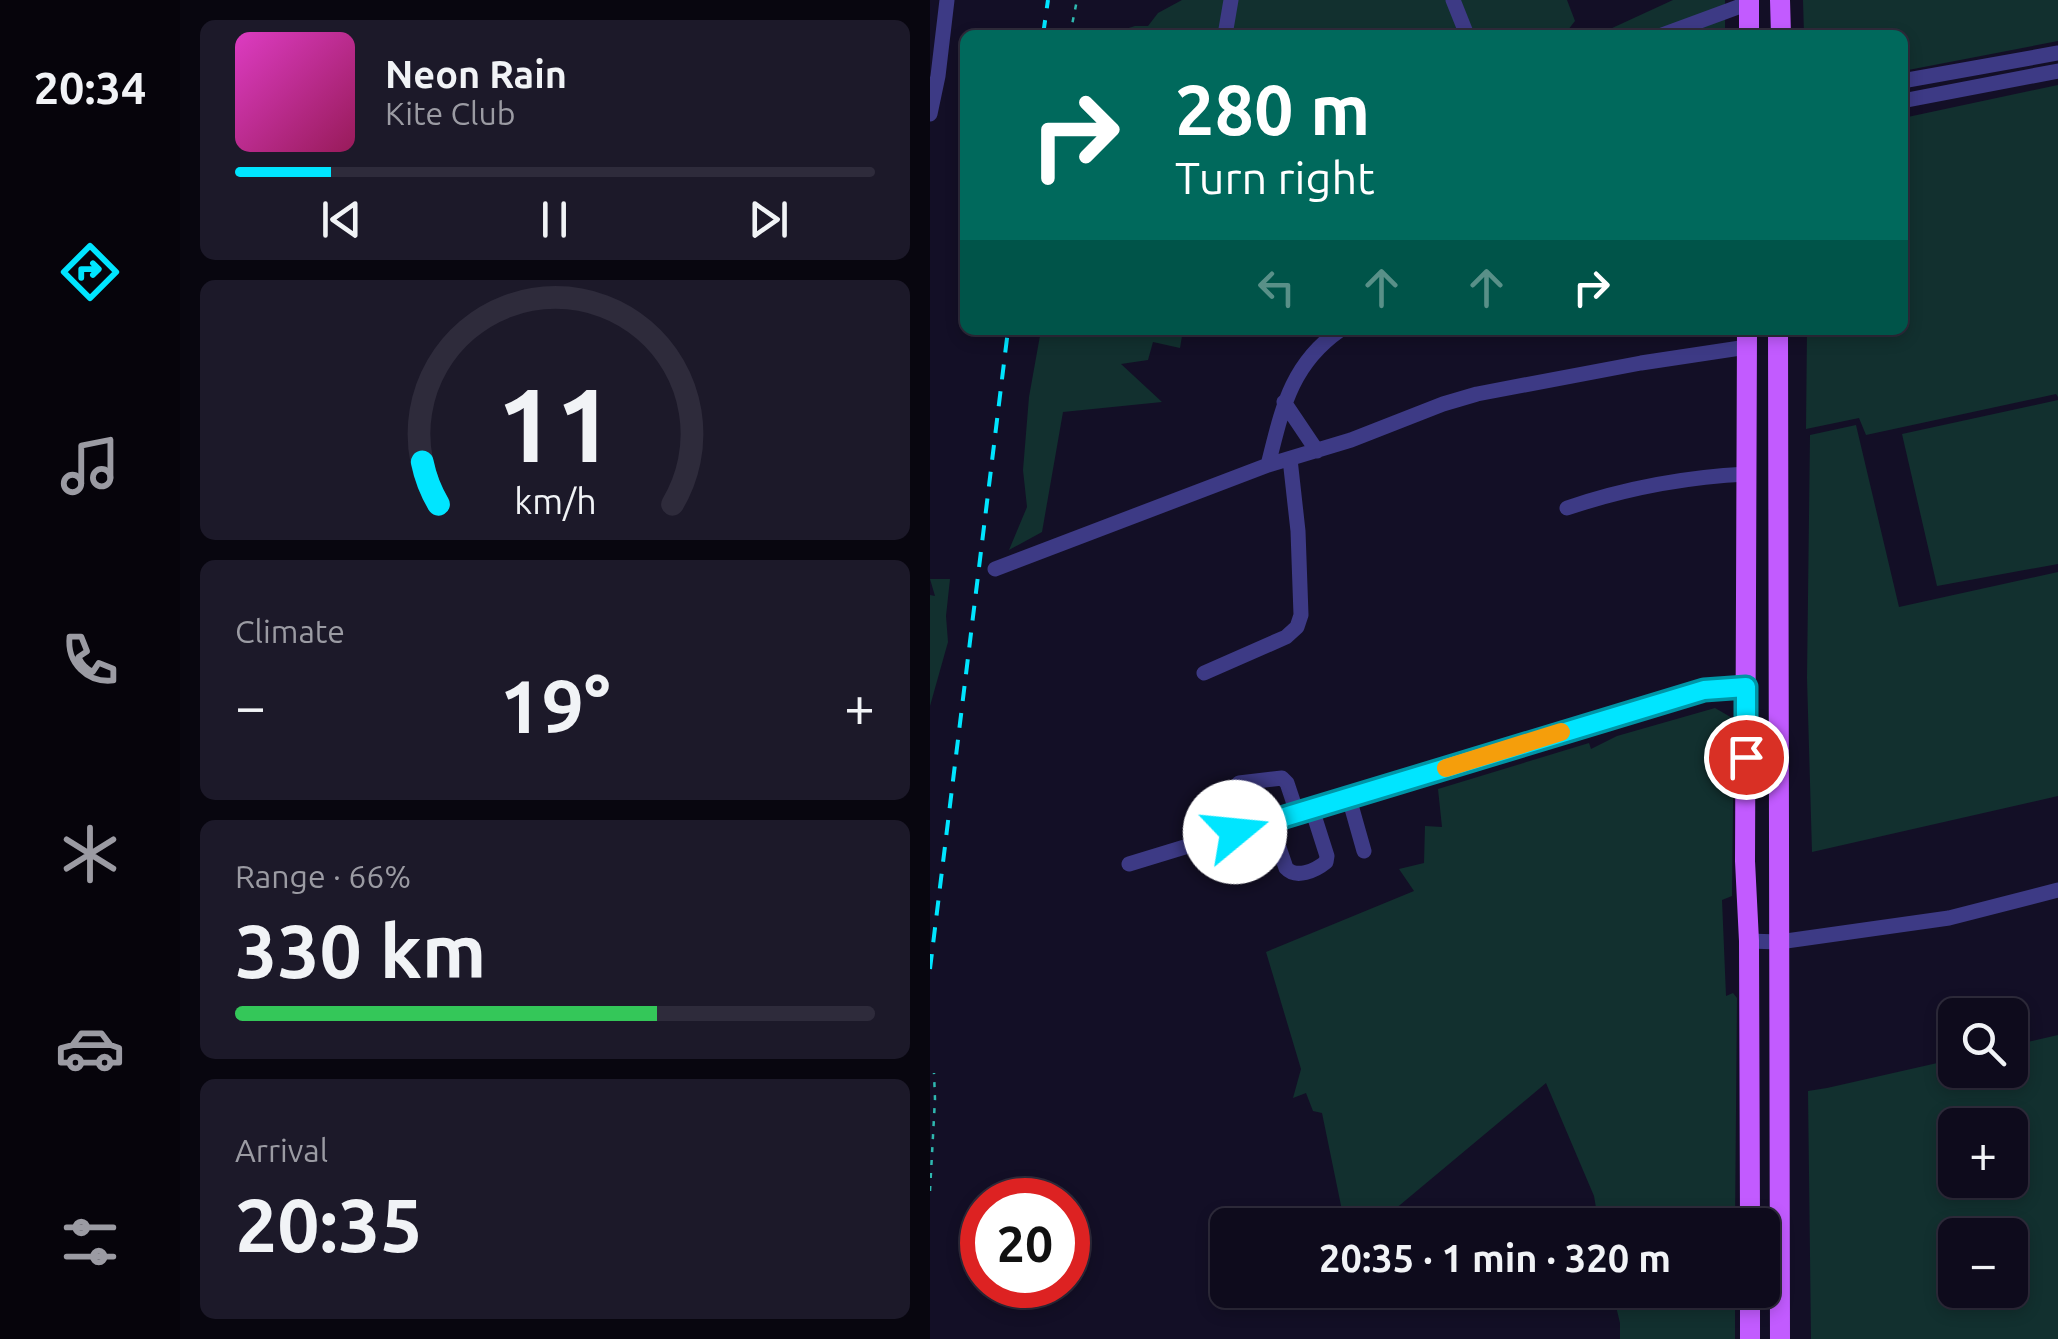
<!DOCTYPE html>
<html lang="en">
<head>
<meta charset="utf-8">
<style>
	body { margin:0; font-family:Ubuntu,sans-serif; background:#1c1929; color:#f1f3f6; height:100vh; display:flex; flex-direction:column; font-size:38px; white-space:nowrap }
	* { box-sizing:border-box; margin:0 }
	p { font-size:32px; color:#9b9ba3 }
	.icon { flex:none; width:55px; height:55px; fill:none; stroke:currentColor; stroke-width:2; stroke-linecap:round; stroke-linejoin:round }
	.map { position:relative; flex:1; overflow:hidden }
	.panel { display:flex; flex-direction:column; gap:20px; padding:20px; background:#08060f; width:750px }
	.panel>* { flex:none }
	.guide { position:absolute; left:30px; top:30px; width:948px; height:305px; border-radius:15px; box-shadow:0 5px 15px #0003,0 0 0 2px #2e2b3b; background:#00695c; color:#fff; overflow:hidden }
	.buttons { position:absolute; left:1008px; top:998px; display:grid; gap:20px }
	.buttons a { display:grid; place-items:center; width:90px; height:90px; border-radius:15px; background:#0e0b1c; box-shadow:0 5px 15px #0003,0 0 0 2px #2e2b3b; font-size:50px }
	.speed { position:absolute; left:30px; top:1178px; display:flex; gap:20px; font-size:50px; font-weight:700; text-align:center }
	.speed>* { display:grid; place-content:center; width:130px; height:130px; border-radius:50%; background:#0e0b1c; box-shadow:0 5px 15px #0003,0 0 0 2px #2e2b3b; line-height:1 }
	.speed .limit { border:15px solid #d22; background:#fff; color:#111 }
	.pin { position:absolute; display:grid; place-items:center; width:85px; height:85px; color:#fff; margin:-42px; border:5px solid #fff; border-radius:50%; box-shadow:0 2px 10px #0007 }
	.me { position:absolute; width:110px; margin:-55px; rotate:73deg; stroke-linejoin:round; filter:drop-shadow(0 0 8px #0008) }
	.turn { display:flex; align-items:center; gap:35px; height:210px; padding:0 50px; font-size:45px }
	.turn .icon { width:130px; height:130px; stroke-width:2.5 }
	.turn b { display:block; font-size:70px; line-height:85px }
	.lanes { display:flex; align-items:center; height:95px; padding:0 50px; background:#0003; justify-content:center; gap:50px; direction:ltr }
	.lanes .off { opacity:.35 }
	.big { font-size:75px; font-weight:700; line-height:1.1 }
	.panel .tile { flex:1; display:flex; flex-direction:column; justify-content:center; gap:15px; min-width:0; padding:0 35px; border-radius:15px; background:#1c1929 }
	.panel .dial { align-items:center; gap:0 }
	.dial svg { height:260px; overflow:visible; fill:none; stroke:#2e2b3b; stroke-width:7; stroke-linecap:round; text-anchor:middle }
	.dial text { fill:#f1f3f6; stroke:none }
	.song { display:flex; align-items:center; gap:30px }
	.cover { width:120px; height:120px; border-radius:15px; background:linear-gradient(135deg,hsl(310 70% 55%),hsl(330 70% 35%)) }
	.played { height:10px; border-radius:5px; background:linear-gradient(90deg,#00e5ff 15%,#2e2b3b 15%) }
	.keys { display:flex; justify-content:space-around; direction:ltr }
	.heat { display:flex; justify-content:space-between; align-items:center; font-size:55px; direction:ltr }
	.charge { height:15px; border-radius:8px; background:linear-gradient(90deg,#34c759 66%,#2e2b3b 0) }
	.trip { position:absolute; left:280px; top:1208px; width:570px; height:100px; border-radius:15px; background:#0e0b1c; box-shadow:0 5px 15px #0003,0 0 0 2px #2e2b3b; font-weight:700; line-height:100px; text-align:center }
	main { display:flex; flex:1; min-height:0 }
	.tab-bar { display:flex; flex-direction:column; width:180px; justify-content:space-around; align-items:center; background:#06040b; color:#9b9ba3 }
	.tab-bar .icon { width:70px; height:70px }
	.tab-bar .current { color:#00e5ff }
	.tab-bar b { font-size:45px; color:#f1f3f6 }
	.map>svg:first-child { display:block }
	.green { fill:#12302f; fill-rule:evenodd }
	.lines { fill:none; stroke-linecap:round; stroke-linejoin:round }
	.path { stroke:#2fb8b0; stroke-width:2.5; stroke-dasharray:5 8; stroke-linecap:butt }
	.minor { stroke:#3d3a85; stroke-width:15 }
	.major { stroke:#c25bff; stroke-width:20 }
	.rail { stroke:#00e5ff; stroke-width:4; stroke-dasharray:15 12; stroke-linecap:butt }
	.route-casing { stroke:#0095a6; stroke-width:25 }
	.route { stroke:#00e5ff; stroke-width:18 }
	.slow { stroke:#f59e0b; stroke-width:18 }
</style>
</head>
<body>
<main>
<nav class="tab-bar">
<b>20:34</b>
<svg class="icon current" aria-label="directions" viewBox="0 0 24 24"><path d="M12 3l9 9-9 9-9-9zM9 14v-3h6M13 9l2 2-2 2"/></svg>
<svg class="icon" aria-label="music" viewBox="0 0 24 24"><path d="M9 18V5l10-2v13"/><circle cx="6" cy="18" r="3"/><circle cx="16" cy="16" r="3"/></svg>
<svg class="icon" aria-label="phone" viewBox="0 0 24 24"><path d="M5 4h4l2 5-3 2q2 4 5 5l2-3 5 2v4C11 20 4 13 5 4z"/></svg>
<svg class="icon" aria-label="climate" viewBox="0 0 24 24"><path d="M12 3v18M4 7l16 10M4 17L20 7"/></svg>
<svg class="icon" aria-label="car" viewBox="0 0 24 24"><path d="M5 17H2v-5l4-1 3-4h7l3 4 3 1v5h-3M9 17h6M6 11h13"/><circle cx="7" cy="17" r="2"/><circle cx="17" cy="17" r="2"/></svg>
<svg class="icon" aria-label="filters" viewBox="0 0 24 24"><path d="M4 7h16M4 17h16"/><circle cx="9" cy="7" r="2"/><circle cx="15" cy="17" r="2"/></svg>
</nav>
<section class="panel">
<div class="tile">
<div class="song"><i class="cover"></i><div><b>Neon Rain</b><p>Kite Club</p></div></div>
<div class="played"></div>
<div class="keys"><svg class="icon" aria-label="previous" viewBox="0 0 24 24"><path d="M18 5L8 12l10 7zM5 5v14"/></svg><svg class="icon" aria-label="pause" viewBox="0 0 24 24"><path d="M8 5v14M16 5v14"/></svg><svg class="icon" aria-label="next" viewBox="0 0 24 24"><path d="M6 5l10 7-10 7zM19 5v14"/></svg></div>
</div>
<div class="tile dial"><svg viewBox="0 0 100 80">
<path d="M14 69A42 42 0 1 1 86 69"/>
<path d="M14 69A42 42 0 0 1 9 56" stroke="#00e5ff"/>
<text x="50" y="56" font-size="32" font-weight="700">11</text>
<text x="50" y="72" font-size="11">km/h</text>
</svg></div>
<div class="tile"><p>Climate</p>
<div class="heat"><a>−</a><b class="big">19°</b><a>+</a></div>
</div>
<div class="tile"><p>Range · 66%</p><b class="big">330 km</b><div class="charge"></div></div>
<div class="tile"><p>Arrival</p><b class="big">20:35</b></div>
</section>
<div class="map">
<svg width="1128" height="1339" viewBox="0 0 1128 1339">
	<rect width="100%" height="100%" fill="#130f26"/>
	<!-- green -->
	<path class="green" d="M252 0H637L645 21 634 35H185L183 33 205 26H218L228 13Z
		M743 0H795V35H667Z
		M873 0H1128V41L973 71 972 35H874Z
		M1128 85V397L1126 394 936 435 929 418 876 429 877 330H972L973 118Z
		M111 330H253L250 348 223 342 218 360 191 364 232 402 133 412 112 532 79 550 97 507 93 470 99 397Z
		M1128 400V564L1007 586 972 434Z
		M926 425 969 607 1128 572V796L882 852 877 678 880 435Z
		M0 579H20L16 616 18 642 0 706V595L5 596Z
		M785 708 804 719 802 896 792 900 796 996 803 993 807 998 805 1225H669L664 1196 616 1083 446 1225H415L392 1113 383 1111 376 1093 363 1098 371 1069 336 952 484 891 469 869 494 863 495 826 512 827 508 789 659 743 661 749 687 736Z
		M1128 1035V1339H881L878 1091 897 1088 1025 1059V1070H1080V1046ZM1025 1125H1080V1180H1025ZM1025 1235H1080V1290H1025Z
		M682 1290H805V1339H690V1323Z"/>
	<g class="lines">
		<!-- path -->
		<path class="path" d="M140 35 147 0
			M0 1191 5 1099 4 1073"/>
		<!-- minor -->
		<path class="minor" d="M523 0 537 35
			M295 35 301 0
			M732 35 819 3
			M972 81 1128 53
			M972 101 1128 71
			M0 114 8 76 17 0
			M410 330C360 365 352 410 338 465L421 440 513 404 547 394 711 363 817 347
			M354 402 387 451
			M637 508C696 488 755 477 817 474
			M65 569 338 465
			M274 673 356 637 367 627 371 615 368 531 360 459
			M309 783 352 778 357 783 367 813
			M419 798 434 851
			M340 821 356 868C366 879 385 871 396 862L397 856 382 809
			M199 864 746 697 774 690 816 687
			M819 941 849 942 1019 918 1128 890"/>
		<!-- major -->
		<path class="major" d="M850 0 851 35
			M819 35V0
			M817 330 815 861 819 941 820 1225
			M848 330 850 1339
			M820 1290V1339"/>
		<!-- rail -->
		<path class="rail" d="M113 35 118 0
			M0 969 78 330"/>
	</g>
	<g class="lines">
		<!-- route casing -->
		<g class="route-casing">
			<path id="route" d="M305 832 774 690 816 687V757"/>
		</g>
		<!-- route -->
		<use href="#route" class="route"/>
		<!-- slow -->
		<path class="slow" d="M516 768 631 732"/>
	</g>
</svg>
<div class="buttons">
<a><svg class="icon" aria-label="search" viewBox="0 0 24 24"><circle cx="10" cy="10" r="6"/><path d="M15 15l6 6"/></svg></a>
<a>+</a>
<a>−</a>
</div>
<div class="speed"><div class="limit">20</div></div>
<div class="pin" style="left:816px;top:757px;background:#d93025"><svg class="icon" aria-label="arrive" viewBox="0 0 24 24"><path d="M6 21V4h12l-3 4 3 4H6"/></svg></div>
<svg class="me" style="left:305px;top:832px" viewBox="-20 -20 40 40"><circle r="19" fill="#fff"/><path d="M0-13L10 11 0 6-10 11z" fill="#00e5ff"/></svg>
<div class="trip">20:35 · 1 min · 320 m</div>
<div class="guide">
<div class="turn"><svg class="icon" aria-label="right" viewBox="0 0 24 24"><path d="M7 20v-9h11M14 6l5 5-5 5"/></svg><div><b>280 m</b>Turn right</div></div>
<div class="lanes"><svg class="icon off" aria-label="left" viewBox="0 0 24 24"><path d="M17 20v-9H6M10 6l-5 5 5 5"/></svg><svg class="icon off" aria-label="ahead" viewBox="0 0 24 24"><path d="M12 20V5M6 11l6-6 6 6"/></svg><svg class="icon off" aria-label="ahead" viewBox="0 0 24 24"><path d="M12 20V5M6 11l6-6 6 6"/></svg><svg class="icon" aria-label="right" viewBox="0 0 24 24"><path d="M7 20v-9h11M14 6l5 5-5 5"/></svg></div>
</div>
</div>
</main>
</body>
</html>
